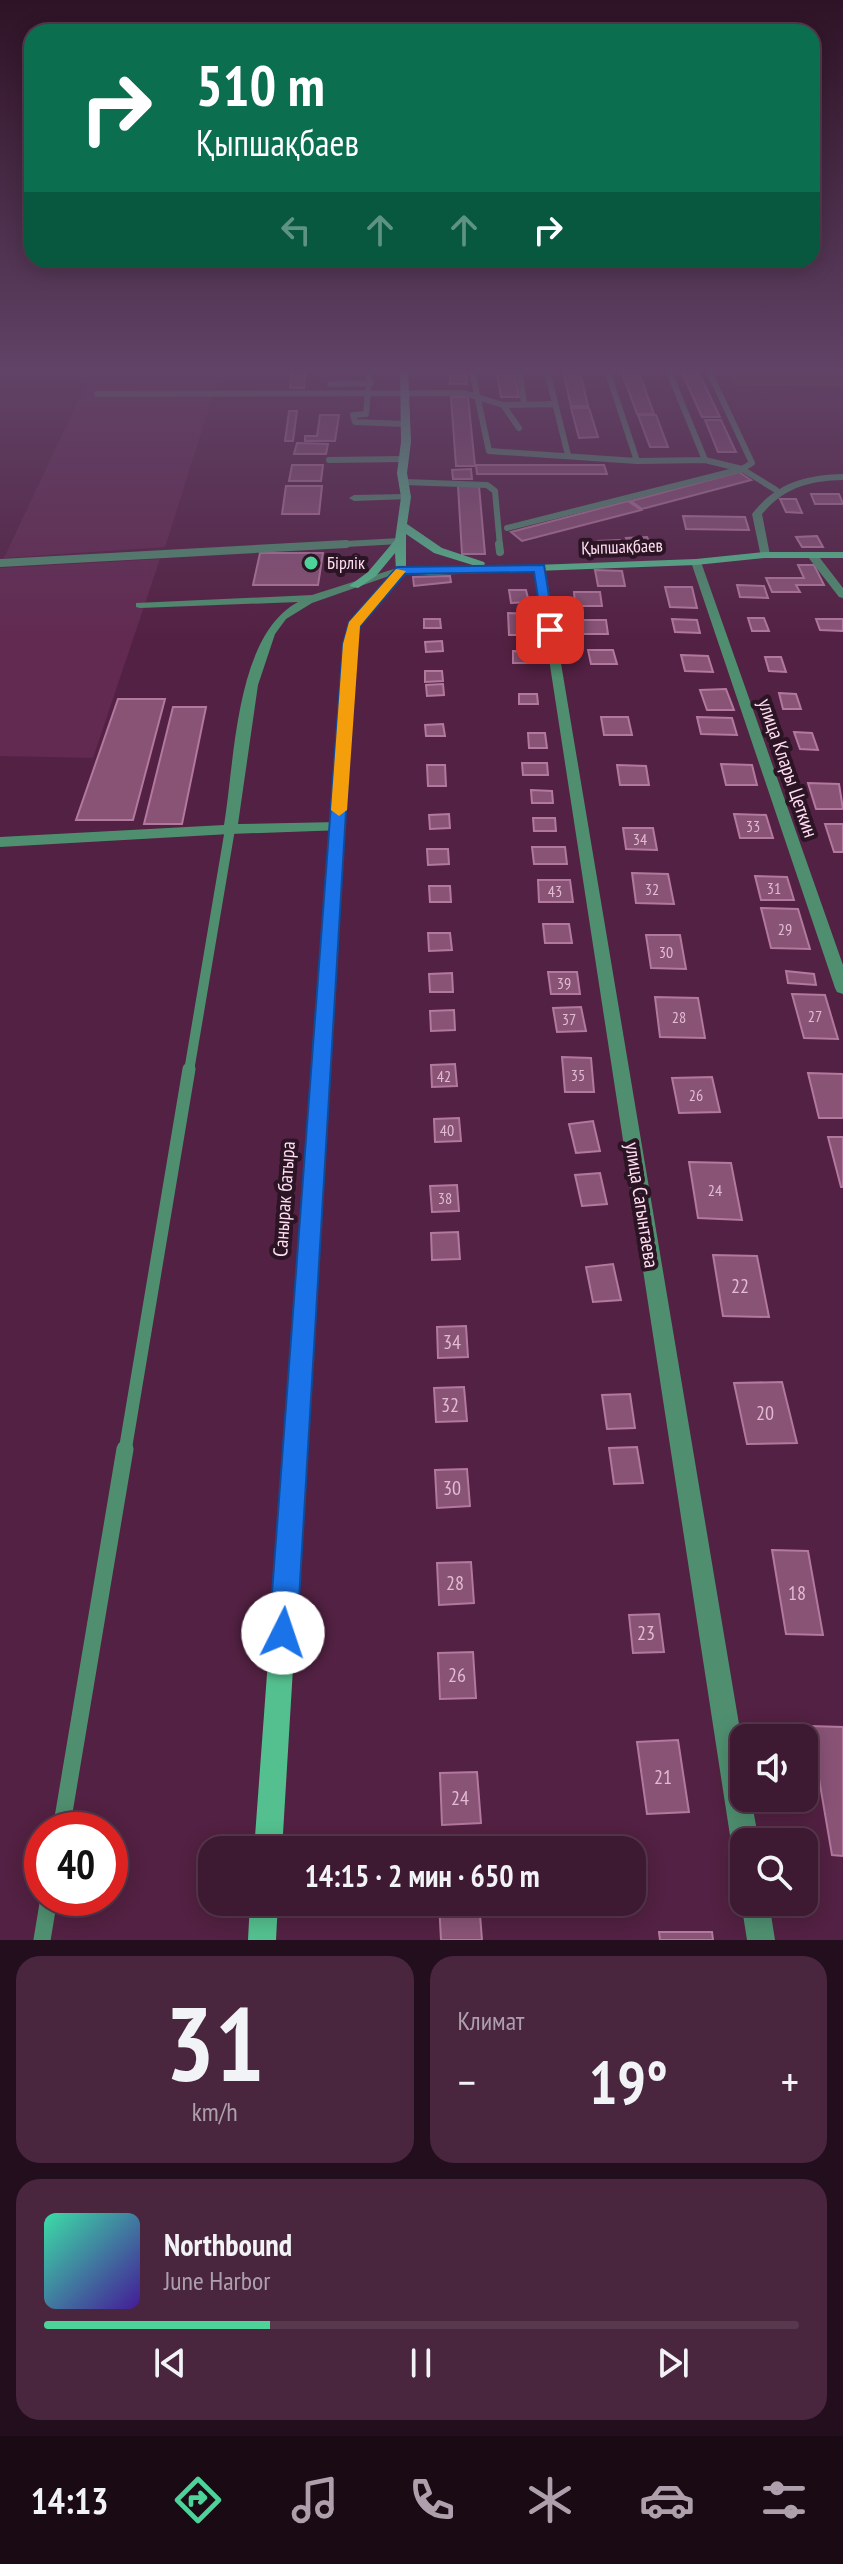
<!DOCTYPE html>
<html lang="ru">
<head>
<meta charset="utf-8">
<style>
	body { margin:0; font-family:"PT Sans Narrow",sans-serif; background:#49263e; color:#f1f3f6; height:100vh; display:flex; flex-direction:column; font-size:30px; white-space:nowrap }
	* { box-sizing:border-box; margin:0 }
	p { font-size:26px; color:#ada0ac }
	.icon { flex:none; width:44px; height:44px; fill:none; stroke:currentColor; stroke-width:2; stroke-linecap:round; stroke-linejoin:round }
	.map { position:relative; height:1940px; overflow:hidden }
	.panel { display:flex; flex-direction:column; gap:16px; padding:16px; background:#220e1c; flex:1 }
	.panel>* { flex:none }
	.top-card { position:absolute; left:24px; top:24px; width:796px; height:244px; border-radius:24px; box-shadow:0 4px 20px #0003,0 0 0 2px #57384d; background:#0b6e4f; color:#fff; overflow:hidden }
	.buttons { position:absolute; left:730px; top:1724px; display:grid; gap:16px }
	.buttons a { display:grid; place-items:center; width:88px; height:88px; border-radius:16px; background:#3e1932; box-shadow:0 4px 20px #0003,0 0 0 2px #57384d; font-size:40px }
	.speed { position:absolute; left:24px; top:1812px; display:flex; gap:16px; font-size:40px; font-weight:700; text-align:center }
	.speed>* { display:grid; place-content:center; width:104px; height:104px; border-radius:50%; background:#3e1932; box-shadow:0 4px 20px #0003,0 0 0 2px #57384d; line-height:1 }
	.speed .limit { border:12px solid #d22; background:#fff; color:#111 }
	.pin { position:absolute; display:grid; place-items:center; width:68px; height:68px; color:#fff; margin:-34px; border-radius:16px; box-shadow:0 4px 12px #0006 }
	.me { position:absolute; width:88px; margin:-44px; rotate:4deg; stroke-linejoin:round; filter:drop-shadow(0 0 6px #0008) }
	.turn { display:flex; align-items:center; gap:28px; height:168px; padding:0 40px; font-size:36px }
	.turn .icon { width:104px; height:104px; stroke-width:2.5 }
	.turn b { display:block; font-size:56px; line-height:68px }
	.lanes { display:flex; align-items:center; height:76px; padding:0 40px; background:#0003; justify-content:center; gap:40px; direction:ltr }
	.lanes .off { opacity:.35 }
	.big { font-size:60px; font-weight:600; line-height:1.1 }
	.panel .widget { flex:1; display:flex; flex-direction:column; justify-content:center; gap:12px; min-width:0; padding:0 28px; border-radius:24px; background:#49263e }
	.panel .dial { align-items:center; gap:0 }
	.dial b { font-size:104px; line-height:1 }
	.song { display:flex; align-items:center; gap:24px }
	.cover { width:96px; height:96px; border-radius:12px; background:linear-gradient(135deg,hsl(160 70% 55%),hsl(260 70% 35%)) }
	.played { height:8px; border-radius:4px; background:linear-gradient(90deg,#4dd39a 30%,#57384d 30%) }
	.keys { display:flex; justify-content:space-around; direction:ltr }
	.heat { display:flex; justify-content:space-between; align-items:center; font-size:44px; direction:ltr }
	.panel .tiles { flex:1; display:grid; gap:16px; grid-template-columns:1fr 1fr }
	.widget:last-child { grid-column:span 2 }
	.trip { position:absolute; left:198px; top:1836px; width:448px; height:80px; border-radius:24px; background:#3e1932; box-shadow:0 4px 20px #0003,0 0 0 2px #57384d; font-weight:600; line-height:80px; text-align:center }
	.menu { display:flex; height:128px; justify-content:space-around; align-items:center; background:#190a14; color:#ada0ac }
	.menu .icon { width:56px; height:56px }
	.menu .on { color:#4dd39a }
	.menu b { font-size:36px; color:#f1f3f6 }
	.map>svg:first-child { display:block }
	.built { fill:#622a51 }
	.green { fill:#653523 }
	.building { fill:#895376; stroke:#b2789d; stroke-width:2 }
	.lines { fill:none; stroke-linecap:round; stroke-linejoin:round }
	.lane-far4 { stroke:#4f8f70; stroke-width:6 }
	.lane-far3 { stroke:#4f8f70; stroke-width:8 }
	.lane-far2 { stroke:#4f8f70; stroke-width:10 }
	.lane-far1 { stroke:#4f8f70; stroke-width:13 }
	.lane { stroke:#4f8f70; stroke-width:17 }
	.street { fill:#4f8f70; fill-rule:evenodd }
	.secondary { fill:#54c08f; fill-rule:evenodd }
	.route { fill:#1a73e8; stroke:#114b97; stroke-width:2 }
	.slow { fill:#f59e0b }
	.poi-dot { fill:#4dd39a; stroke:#2b1524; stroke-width:3 }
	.labels { text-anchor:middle; stroke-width:8; stroke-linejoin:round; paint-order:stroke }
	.number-label { font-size:16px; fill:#e2bbd3 }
	.far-street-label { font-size:18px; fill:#ffdef2; stroke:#2b1524 }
	.far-poi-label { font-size:18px; fill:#ffdef2; stroke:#2b1524; text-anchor:start }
	.street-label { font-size:20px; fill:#ffdef2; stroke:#2b1524 }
	.near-number-label { font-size:20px; fill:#e2bbd3 }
</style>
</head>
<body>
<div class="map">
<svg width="843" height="1940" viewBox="0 0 843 1940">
	<rect width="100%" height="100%" fill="#532143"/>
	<!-- built -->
	<path class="built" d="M94 367H222L165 547 4 558Z
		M160 559 93 758 0 756V568Z"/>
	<!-- green -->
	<path class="green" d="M729 367H843V387L735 385Z"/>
	<!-- building -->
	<path class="building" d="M496 367H513L519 397H501Z
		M562 367H579L588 406H571Z
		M696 367 719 415 720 417H702L680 368Z
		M449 370H465L467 384H450Z
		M621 370H638L654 414H637Z
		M291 373H305L304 388H290Z
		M451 397H468L475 466H456Z
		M571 408H589L598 437 579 438Z
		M289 411H297L293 441H285Z
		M320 415H339L335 441H305V436H317Z
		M638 415H656L668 447H650Z
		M705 420H721L736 452H718Z
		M297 443 328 444 326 454H294Z
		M292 465H323L321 481H289Z
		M476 465H604L607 474H477Z
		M471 469 472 479H453L452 470Z
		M739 472 751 480 642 509 631 501Z
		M286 486H322L319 514H282Z
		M458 486H479L485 554H462Z
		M811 494H839L843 504H815Z
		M780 499H796L802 513 786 512Z
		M628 501 641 510 522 541 511 532Z
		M683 516 745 517 749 530 686 529Z
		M817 536 823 547H802L796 537Z
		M647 537 652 547 631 548 626 538Z
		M620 540 624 550 603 551 598 541Z
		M260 553H323L318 585H253Z
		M798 565H814L824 585H796L800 592H772L766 578H804Z
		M595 570 622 571 625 586H598Z
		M450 576 451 582 414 586 413 577Z
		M737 585 764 586 768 598 740 597Z
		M665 587H692L697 608 670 607Z
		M509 590H526L529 602 511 603Z
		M574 592H600L602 606H575Z
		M508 613 531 614 533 635H509Z
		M748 618H764L769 631H752Z
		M424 619H440L441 628H424Z
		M672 619 697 620 700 633 675 632Z
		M816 619H843V631L820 630Z
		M581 620H606L608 634H583Z
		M442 641 443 651 426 652 425 642Z
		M588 650H613L617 664H591Z
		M513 651 534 652 535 663H513Z
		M681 655 708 656 713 672 685 671Z
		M765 657H781L786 672 769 671Z
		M425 671H442L443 681 425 682Z
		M443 684 444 695 427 696 426 685Z
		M726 689 734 710H707L700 690Z
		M779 693 796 694 801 709H783Z
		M519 694H537L538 704H519Z
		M118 699H165L133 820H76Z
		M173 707H206L182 824H144Z
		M601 717H628L632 735H604Z
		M697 717 732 718 737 735 701 734Z
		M443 724 445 736H426L425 725Z
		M794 732 812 733 818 750 800 749Z
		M528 733H545L547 748H529Z
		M522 763H547L548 775H523Z
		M721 764 752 765 757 785H726Z
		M427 765H445L446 786H428Z
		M617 765 646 766 649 785H620Z
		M808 783 839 784 843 809H816Z
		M531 790 552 791 553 803H532Z
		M449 814 450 828 430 829 429 815Z
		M734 814 766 815 773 838H740Z
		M533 818H555L556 831H534Z
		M825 824H843V852H834Z
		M623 828H653L657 850 626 849Z
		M532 847H565L567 864H534Z
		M427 849H448L449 864 428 865Z
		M632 873 668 874 674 904 636 903Z
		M755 876 787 877 794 900H761Z
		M538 880H570L573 902H539Z
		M429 886H450L451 902H430Z
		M761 908 798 909 810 949 771 948Z
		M543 924H569L572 943H545Z
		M428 933H450L452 950 429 951Z
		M646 935H680L686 969 651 968Z
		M786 971 814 974 816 985 788 983Z
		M548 972H577L580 994H551Z
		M452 973 453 992H430L429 974Z
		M792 994 825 995 838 1039 804 1038Z
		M655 997 698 998 705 1038 660 1037Z
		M581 1007 586 1031 557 1032 553 1008Z
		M454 1010 455 1030 431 1031 430 1011Z
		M562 1057 591 1058 594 1092H565Z
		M455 1064 457 1086 432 1087 431 1065Z
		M808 1073 843 1074V1118H819Z
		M712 1077 720 1112 679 1113 672 1078Z
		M459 1118 461 1141 435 1142 434 1119Z
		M593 1121 600 1151 576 1153 569 1124Z
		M828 1137H843V1187H841Z
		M689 1162 731 1163 742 1220 698 1218Z
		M600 1173 607 1204 582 1206 575 1175Z
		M457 1185 459 1211 432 1212 430 1186Z
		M458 1232 460 1259 432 1260 431 1233Z
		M713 1255 757 1256 769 1317 723 1316Z
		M613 1264 621 1300 593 1302 586 1267Z
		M466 1326 468 1357 438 1358 437 1327Z
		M782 1382 797 1443 747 1444 734 1383Z
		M464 1387 467 1421 436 1422 434 1388Z
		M630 1394 635 1428 607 1429 602 1395Z
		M637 1447 643 1483 614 1484 609 1448Z
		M467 1469 470 1506 437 1508 435 1470Z
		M772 1550 808 1551 823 1635 786 1634Z
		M471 1562 474 1603 439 1605 437 1563Z
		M659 1614 664 1652 633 1653 629 1615Z
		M473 1652 476 1698 440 1699 438 1653Z
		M810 1726 843 1727V1856L832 1855Z
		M678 1740 689 1812 647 1814 637 1742Z
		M477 1772 481 1823 442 1825 440 1773Z
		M439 1902H479L482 1940H441Z
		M659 1932H712L713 1940H660Z"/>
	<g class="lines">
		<!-- lane-far4 -->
		<path class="lane-far4" d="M370 367 366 414 353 415 355 422 405 424
			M471 367 489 451 637 461 705 460 742 469 776 490
			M519 367 524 404
			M546 367 568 455
			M600 367 608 373 637 461
			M667 367 705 460
			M520 370 547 369
			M330 384 371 383
			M97 394 464 393 503 405 519 428
			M503 405 555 404
			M329 460 403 459
			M405 482 487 485 495 491 500 546
			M507 528 742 469 752 463 707 367
			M309 546 400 541"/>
		<!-- lane-far3 -->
		<path class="lane-far3" d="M499 544 500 552
			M0 563 346 544"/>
		<!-- lane-far2 -->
		<path class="lane-far2" d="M189 1071 230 829"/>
		<!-- lane-far1 -->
		<path class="lane-far1" d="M125 1451 189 1069"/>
		<!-- lane -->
		<path class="lane" d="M61 1830 125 1449
			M42 1940 49 1898"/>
		<!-- street -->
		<path class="street" d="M843 474V480C809 481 785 487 762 514L770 555 761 557 752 514C776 483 805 475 843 474Z
			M406 494 411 497 409 499 354 501 349 498 354 495Z
			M808 553H816L843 588V598L839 597 808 557Z
			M696 559 701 562 843 965V994L837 992 835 988 691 562Z
			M540 565 545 568 744 1754V1798H751L759 1842H744V1855L735 1852 731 1842 535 568Z
			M397 568 406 570 312 603 286 619 275 634 258 685 238 824 338 822 345 827 343 830 230 834 0 847V837L224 825C235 760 235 636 298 602L140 608 136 607V603L312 595Z
			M744 1895V1902H769L775 1940H747L741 1902Z"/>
		<!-- secondary -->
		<path class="secondary" d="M400 367H408L411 442 407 473 411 497 407 524 442 548 484 562 485 564 482 567 696 559 765 552H843V558H765L696 565 429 575 404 573 360 626 355 644 282 1850H254L343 644 350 623 396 570 395 553 376 576 358 588 349 586 368 572 395 540 401 497 397 473 401 442ZM406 534 434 553 479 567H406Z
			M250 1902H278L276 1940H248Z"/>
	</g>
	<!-- sky -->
	<linearGradient id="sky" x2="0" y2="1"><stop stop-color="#2e1225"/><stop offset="0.58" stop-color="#604366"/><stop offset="1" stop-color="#604366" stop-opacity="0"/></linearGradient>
	<rect width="843" height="638" fill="url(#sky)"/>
	<!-- route -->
	<path class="route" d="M544 565 555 633 543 630 534 572 405 574 360 626 356 644 297 1633 293 1643 283 1647 273 1643 269 1633 343 644 349 622 397 567Z"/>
	<!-- slow -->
	<path class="slow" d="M396 569 406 571 360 626 347 810 339 816 331 810 343 644 349 622Z"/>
	<!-- markers -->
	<circle class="poi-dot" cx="311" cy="563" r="8"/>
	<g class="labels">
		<!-- number labels -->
		<g class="number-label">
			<text x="753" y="832">33</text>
			<text x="640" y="845">34</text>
			<text x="774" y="894">31</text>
			<text x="652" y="895">32</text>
			<text x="555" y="897">43</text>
			<text x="785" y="935">29</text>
			<text x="666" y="958">30</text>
			<text x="564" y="989">39</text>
			<text x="815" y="1022">27</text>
			<text x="679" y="1023">28</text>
			<text x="569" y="1025">37</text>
			<text x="578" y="1081">35</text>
			<text x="444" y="1082">42</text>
			<text x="696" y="1101">26</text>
			<text x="447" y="1136">40</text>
			<text x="715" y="1196">24</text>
			<text x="445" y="1204">38</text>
		</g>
		<!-- far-street labels -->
		<g class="far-street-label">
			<text transform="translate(622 547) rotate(-2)" y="6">Қыпшақбаев</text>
		</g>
		<!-- far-poi labels -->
		<g class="far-poi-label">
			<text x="327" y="569">Бірлік</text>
		</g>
		<!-- street labels -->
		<g class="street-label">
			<text transform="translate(788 768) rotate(71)" y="7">улица Клары Цеткин</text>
			<text transform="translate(284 1199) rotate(-86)" y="7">Санырак батыра</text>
			<text transform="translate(642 1205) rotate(81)" y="7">улица Сагынтаева</text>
		</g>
		<!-- near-number labels -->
		<g class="near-number-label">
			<text x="740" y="1293">22</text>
			<text x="452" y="1349">34</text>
			<text x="450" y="1412">32</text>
			<text x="765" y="1420">20</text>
			<text x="452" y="1495">30</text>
			<text x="455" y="1590">28</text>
			<text x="797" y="1600">18</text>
			<text x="646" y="1640">23</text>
			<text x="457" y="1682">26</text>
			<text x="663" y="1784">21</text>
			<text x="460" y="1805">24</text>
		</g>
	</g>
</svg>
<div class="buttons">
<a><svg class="icon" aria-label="sound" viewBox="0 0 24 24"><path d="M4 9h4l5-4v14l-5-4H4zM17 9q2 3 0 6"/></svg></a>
<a><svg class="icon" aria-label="search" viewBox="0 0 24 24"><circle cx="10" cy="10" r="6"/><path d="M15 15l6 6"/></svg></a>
</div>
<div class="speed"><div class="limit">40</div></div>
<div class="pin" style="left:550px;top:630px;background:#d93025"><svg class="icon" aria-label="arrive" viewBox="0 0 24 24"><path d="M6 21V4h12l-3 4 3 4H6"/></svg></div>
<svg class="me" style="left:283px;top:1633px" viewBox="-20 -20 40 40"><circle r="19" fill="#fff"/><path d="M0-13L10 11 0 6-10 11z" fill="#1a73e8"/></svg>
<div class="trip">14:15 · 2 мин · 650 m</div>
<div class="top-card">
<div class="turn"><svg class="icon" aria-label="right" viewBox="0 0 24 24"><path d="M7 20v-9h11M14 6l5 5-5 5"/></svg><div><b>510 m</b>Қыпшақбаев</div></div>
<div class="lanes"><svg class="icon off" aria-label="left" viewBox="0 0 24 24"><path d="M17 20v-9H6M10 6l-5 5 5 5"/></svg><svg class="icon off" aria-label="ahead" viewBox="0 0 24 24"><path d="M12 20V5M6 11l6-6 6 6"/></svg><svg class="icon off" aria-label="ahead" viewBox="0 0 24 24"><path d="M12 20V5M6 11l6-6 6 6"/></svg><svg class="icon" aria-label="right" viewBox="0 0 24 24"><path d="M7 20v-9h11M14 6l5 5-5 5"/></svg></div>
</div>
</div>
<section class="panel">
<div class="tiles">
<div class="widget dial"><b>31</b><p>km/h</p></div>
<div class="widget"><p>Климат</p>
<div class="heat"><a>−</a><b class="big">19°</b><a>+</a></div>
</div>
<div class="widget">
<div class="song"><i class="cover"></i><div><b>Northbound</b><p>June Harbor</p></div></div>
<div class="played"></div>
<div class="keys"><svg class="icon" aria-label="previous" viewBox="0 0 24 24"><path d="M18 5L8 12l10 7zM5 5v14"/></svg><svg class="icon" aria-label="pause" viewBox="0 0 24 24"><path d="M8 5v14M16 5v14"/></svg><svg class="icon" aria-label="next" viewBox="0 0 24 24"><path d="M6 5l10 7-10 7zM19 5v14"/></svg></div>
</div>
</div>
</section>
<nav class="menu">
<b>14:13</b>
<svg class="icon on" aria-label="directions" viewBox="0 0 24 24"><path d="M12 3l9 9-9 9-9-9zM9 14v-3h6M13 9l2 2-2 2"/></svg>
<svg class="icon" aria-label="music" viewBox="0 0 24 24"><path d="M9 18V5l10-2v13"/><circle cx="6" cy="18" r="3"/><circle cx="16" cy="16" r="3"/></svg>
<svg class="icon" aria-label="phone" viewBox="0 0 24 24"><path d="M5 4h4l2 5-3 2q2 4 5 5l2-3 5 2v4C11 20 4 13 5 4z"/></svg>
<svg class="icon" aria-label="climate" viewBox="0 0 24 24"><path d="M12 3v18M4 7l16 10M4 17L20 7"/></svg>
<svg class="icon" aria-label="car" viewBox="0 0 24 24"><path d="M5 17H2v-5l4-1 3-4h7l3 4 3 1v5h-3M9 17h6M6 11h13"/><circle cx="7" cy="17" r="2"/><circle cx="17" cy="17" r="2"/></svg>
<svg class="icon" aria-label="filters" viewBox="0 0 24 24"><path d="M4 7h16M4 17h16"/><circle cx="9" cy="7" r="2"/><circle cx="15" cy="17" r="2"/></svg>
</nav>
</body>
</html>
